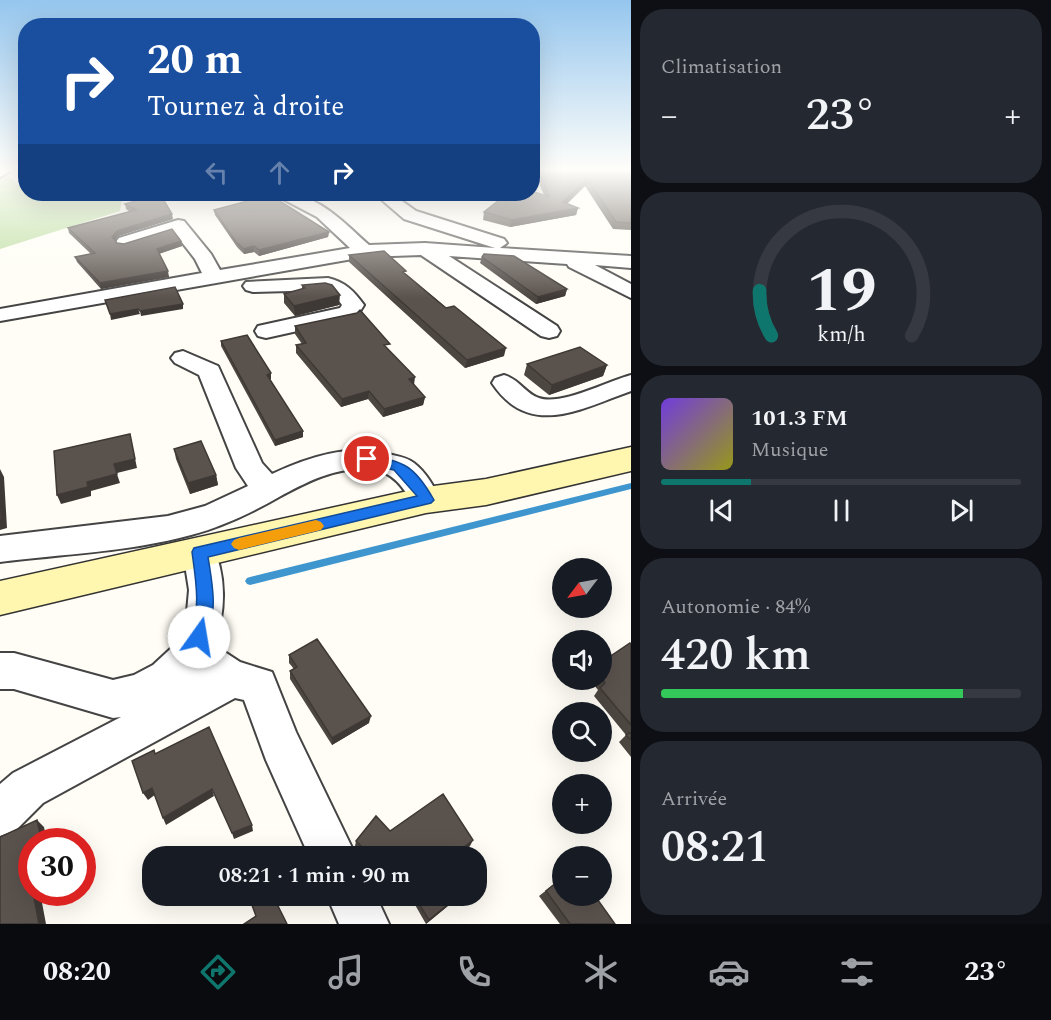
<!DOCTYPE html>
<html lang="fr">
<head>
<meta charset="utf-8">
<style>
	body { margin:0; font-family:Spectral,serif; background:#242831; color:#f1f3f6; height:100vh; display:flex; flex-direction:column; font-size:22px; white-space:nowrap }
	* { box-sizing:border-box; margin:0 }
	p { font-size:20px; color:#9ea1a6 }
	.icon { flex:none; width:33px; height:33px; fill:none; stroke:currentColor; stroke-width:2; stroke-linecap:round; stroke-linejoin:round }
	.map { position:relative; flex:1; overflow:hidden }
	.drawer { display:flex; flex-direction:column; gap:9px; padding:9px; background:#0d0f14; width:420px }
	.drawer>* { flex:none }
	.guide { position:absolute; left:18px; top:18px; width:522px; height:183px; border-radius:24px; box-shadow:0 6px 24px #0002; background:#1a4fa0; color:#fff; overflow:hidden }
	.needle { width:39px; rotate:238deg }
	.fabs { position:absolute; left:552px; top:558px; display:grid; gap:12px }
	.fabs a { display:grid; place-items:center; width:60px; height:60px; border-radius:50%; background:#171b24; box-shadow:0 6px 24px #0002; font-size:30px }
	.speed { position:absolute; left:18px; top:828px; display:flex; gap:12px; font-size:30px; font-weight:700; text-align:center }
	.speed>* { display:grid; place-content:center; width:78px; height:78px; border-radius:50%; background:#171b24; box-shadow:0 6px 24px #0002; line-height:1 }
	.speed .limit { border:9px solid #d22; background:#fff; color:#111 }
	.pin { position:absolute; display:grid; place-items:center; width:51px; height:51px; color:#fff; margin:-26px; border:3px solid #fff; border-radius:50%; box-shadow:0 2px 6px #0007 }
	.me { position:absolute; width:66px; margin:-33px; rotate:13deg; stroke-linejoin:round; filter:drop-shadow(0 0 4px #0008) }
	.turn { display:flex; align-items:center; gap:21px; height:126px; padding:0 30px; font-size:27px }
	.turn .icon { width:78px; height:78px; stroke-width:2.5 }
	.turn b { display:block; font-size:42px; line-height:51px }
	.lanes { display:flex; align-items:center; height:57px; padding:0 30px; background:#0003; justify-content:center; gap:30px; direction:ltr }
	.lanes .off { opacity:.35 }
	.big { font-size:45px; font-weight:600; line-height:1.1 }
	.drawer .widget { flex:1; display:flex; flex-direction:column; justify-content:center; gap:9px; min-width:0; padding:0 21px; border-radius:24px; background:#242831 }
	.drawer .dial { align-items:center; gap:0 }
	.dial svg { height:156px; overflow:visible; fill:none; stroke:#363941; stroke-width:7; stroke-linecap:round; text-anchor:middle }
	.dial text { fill:#f1f3f6; stroke:none }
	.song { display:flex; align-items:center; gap:18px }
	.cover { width:72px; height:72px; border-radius:9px; background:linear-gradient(135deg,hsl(260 70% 55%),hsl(60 70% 35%)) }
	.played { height:6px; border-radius:3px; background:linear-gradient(90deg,#0f766e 25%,#363941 25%) }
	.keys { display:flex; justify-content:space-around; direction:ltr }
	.heat { display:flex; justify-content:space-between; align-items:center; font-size:33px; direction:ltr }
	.charge { height:9px; border-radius:4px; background:linear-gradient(90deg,#34c759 84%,#363941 0) }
	.trip { position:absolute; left:142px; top:846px; width:345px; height:60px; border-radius:24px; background:#171b24; box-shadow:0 6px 24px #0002; font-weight:600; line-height:60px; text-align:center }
	.dock { display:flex; height:96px; justify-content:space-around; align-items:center; background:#090b0e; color:#9ea1a6 }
	.dock .icon { width:42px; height:42px }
	.dock .current { color:#0f766e }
	.dock b { font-size:27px; color:#f1f3f6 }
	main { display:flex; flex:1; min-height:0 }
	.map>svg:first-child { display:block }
	.forest { fill:#b9dc9c }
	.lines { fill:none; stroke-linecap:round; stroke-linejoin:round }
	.stream { fill:#3f96cf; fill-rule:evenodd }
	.minor-casing { stroke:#444; stroke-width:4 }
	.secondary-casing { stroke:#333; stroke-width:3 }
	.minor { fill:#fff; fill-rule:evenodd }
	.secondary { fill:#fff6b0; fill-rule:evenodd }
	.wall { fill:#4d4742 }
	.shaded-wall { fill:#3f3936 }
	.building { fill:#5a524d; stroke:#3f3936; stroke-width:1.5 }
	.route { fill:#1a73e8; stroke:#114b97; stroke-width:1.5 }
	.slow { fill:#f59e0b }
</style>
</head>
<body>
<main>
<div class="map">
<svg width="631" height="924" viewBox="0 0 631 924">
	<rect width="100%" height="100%" fill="#fffdf5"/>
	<!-- forest -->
	<path class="forest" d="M0 169 25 190 26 194H136L122 198 120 211 0 249Z"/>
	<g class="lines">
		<!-- stream -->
		<path class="stream" d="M631 483V489L250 585 247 584 245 581 247 578 250 577Z"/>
		<!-- minor casing -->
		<g class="minor-casing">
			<path id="minor" d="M0 169H14L0 177Z
				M138 194H159L157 197 144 201 138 199 136 196Z
				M277 194C315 190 343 222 369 245L425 243 495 248 404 219 375 194H392L416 211 504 239 507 243 500 248 631 256V268L595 265 631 284V298L569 267 567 264 449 256 557 326 560 331 557 336 549 338 541 336 421 255 364 257 0 321V309L202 273 195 259 174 232 125 247 119 246 116 242 119 238 178 220 184 221 211 254 220 270 350 248 317 217 279 197Z
				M328 278C345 282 354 291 364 305L356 318 266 338 258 336 255 331 258 326 340 308 342 305 333 293 325 290 253 292 246 290 243 286 246 282Z
				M183 351 218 366 262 463 272 474C308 457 348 444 388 454 397 456 406 457 414 463 426 472 434 487 441 500L437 508 426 511 415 508C404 488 394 471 369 469 335 467 307 482 279 497 251 513 221 527 191 535 129 552 63 554 0 562V536L168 516 205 506 248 486 236 468 199 375 175 363 171 358 175 353Z
				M504 375C519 379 526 394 539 398 561 406 608 381 631 375V391C581 409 529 439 492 383L495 378Z
				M199 539 211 543C227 574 226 612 214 645L240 662 272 672 296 732 356 856H309L266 760 244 700 235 698 43 803 16 830 0 836V784L13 773 121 717 113 718 14 689H0V653H14L113 680 134 675 153 665 179 641 186 623 189 590 183 552 187 543Z
				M327 896H376L389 924H339Z"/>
		</g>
		<!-- secondary casing -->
		<g class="secondary-casing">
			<path id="secondary" d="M631 447V471L486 505 426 513 0 615V581L426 487 486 479Z"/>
		</g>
		<!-- minor -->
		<use href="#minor" class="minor"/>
		<!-- secondary -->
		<use href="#secondary" class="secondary"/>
	</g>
	<!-- wall -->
	<path class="wall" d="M533 169H631V230L613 229 585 186 567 204 578 208 576 215 510 227 483 220 484 212 544 195Z
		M125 204 173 219 118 236 115 240 117 243 124 244 181 241 182 246 159 254 169 277 101 289 77 262 75 257 91 254 69 233 68 228 130 212 126 209Z
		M214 210 329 232 328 237 259 256 254 252 244 254 237 247 215 215Z
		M349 255 406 274 504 356 465 368 349 262Z
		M482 257 567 289 565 296 536 304 480 263Z
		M302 285 339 305 295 316 284 303V294L302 289Z
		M295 326 389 350 414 385 425 397 423 405 383 417 368 399 341 407 296 353V345L302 344 295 334Z
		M221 341 271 373V379H269L303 437 275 446 221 346Z
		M527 364 607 365 603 376 549 395 524 375Z
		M174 449 216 475 218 485 190 494 176 459Z
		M631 644V757L619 742 626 735 594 696 598 690 590 680H602V662Z
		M289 655 369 723 332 745 290 679V671L294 669 289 663Z
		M390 831 470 846 456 856H365L355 846 356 841Z
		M562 878 615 924H560L539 896Z
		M410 896H460L426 924Z"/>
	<!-- shaded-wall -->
	<path class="shaded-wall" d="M587 179 585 186 561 209 563 202Z
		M578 208 576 215 510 227 512 220Z
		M172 214 173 219 118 236 114 242 112 237 117 231Z
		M329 232 328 237 259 256V250Z
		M181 241 182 246 158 254 157 249Z
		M254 246V252L244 254V249Z
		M168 271 169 277 101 289 100 283Z
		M567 289 565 296 536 304 538 297Z
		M340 295 339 305 295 316 294 306Z
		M183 304V309L141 316 140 311Z
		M138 309 140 314 111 320 110 314Z
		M506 348 504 356 465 368 467 360Z
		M607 365 603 376 549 395 552 385Z
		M271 373V379L267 380V375Z
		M415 377 414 385 409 379Z
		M369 391 368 399 341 407 342 399Z
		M425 397 423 405 383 417 384 409Z
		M303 431V437L275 446V440Z
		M130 434 137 468 117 473 114 464Z
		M0 469 4 477 7 528 0 530Z
		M117 474 120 483 91 491V496L61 504 57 495 87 482Z
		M216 475 218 485 190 494 188 483Z
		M371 716 369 723 332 745V738Z
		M152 788 156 794 148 800 143 793Z
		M212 789 214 796 166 825 163 818Z
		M37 820 44 827 47 842H42Z
		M252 825 253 831 234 839 232 833Z
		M473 840 470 846 455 856V854Z
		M33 892H40L46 924H39Z
		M458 896H460L426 924 429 920Z"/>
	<!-- building -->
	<path class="building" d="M538 169H631V223L616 222 587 179 563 202 578 208 512 220 484 212 507 194H532V191L549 197Z
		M160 194 172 214 117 231 112 237 117 243 124 244 172 229 181 241 157 249 168 271 100 283 75 257 95 253 68 228 136 210 125 204Z
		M270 195 329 232 259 250 254 246 244 249 236 242 214 210Z
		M384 251 406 271 403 272 446 308 454 306 506 348 467 360 349 255Z
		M484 254 514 256 567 289 538 297 482 257Z
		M325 283 332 285 340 295 294 306 284 294 305 288 302 285Z
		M175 287 183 304 140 311 138 309 110 314 105 300Z
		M360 310 390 344 384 345 415 377 409 379 425 397 384 409 369 391 342 399 296 345 306 343 295 326 357 313Z
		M247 335 271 373 267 375 303 431 275 440 221 341Z
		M580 347 607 365 552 385 527 364Z
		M130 434 135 459 114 464 117 474 87 482 88 487 57 495 54 451Z
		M201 441 216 475 188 483 174 449Z
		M0 480 2 519 0 520Z
		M317 639 371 716 332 738 290 671 297 667 289 655Z
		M630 643 631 644V725L600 688 605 683 602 678V662Z
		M209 727 252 825 232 833 212 789 163 818 152 788 143 793 132 761 154 750 155 754Z
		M631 732V740L626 735Z
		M443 794 473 840 455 854 456 856H392L390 854 388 856H371L356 841 376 816 390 831Z
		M37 820 42 842H32V879H31L32 892H33L39 924H0V837Z
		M562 878V896H595L615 924H570L546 891Z
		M269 896H273L287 924H244L256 916 252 905Z
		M414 896H458L429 920Z"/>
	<!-- sky -->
	<linearGradient id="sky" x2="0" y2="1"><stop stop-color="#95c6ee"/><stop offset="0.57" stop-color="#fffefa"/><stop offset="1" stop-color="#fffefa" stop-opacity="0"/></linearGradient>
	<rect width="631" height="298" fill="url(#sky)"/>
	<!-- route -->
	<path class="route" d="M367 455C405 462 414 465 434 500L431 503 208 557C213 587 218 614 205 643L199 645 192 643 190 637C201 609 196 581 192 552L194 548 417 496 394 470 362 463 360 459Z"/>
	<!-- slow -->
	<path class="slow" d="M316 520 321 522 324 526 321 530 239 550 234 548 231 544 234 540 239 538Z"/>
</svg>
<div class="fabs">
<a><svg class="needle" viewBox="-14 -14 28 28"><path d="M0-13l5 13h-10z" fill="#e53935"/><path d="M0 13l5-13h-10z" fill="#9ea1a6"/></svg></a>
<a><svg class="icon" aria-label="sound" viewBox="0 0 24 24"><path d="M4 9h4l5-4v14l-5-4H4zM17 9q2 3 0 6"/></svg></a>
<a><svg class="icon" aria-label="search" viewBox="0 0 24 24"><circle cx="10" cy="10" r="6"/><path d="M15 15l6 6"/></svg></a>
<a>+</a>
<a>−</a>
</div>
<div class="speed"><div class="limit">30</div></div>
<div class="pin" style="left:367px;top:459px;background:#d93025"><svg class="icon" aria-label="arrive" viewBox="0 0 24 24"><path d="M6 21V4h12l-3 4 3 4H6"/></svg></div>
<svg class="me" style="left:199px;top:637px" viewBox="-20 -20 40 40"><circle r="19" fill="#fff"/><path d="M0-13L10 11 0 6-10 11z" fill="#1a73e8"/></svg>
<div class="trip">08:21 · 1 min · 90 m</div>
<div class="guide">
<div class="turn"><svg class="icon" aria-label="right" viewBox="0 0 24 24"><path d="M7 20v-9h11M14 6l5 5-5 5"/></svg><div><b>20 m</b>Tournez à droite</div></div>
<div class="lanes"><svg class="icon off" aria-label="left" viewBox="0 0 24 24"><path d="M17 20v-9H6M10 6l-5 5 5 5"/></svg><svg class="icon off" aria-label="ahead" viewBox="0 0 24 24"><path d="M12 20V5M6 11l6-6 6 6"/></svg><svg class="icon" aria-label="right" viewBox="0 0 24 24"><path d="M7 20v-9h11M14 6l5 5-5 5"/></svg></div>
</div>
</div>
<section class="drawer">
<div class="widget"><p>Climatisation</p>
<div class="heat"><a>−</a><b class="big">23°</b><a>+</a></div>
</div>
<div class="widget dial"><svg viewBox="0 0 100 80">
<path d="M14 69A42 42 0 1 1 86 69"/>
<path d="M14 69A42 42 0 0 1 8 46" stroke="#0f766e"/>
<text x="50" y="56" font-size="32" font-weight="700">19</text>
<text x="50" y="72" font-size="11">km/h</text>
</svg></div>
<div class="widget">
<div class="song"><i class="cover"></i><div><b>101.3 FM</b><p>Musique</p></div></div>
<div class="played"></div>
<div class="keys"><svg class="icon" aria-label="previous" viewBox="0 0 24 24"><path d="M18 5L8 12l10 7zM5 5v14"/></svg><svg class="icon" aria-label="pause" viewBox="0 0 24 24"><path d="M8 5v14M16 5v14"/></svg><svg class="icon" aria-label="next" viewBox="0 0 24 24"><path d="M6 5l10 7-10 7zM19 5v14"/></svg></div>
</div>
<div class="widget"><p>Autonomie · 84%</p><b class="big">420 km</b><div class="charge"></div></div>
<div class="widget"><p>Arrivée</p><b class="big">08:21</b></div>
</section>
</main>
<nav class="dock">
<b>08:20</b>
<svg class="icon current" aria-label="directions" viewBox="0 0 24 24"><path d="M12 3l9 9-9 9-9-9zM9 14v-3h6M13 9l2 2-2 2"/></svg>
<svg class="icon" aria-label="music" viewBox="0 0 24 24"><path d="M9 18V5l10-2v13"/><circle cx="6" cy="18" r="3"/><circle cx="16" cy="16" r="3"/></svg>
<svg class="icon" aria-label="phone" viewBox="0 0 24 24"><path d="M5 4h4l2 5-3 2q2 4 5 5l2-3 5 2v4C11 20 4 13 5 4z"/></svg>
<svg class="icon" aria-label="climate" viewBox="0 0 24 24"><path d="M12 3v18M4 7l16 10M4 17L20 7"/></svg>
<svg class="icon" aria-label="car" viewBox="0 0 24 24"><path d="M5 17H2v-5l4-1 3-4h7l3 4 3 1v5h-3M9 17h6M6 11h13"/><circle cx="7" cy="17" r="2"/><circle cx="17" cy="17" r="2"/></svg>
<svg class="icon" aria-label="filters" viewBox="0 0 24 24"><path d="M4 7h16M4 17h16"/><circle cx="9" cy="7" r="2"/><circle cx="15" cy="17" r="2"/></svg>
<b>23°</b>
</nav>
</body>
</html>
